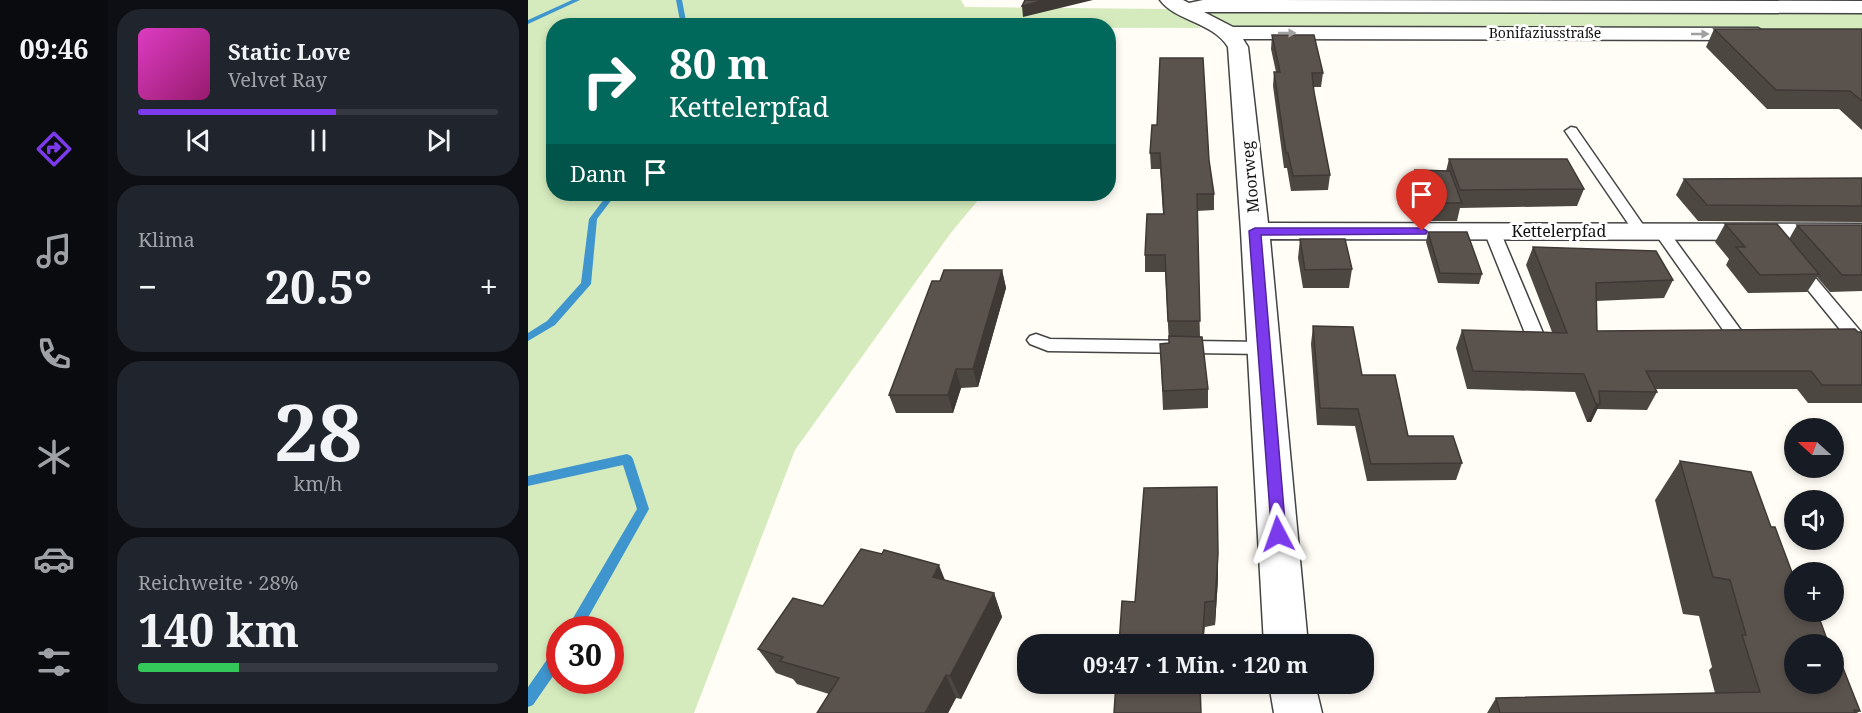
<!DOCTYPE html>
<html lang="de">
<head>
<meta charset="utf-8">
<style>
	body { margin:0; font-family:"Noto Serif",serif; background:#20242c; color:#f1f3f6; height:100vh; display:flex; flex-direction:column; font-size:22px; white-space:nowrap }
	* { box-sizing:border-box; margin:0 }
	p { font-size:20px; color:#9ea1a6 }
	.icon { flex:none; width:33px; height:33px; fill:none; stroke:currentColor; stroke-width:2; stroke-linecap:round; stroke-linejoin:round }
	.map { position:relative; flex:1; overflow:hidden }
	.panel { display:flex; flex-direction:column; gap:9px; padding:9px; background:#0d0f14; width:420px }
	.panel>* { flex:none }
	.guide { position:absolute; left:18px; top:18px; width:570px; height:183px; border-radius:24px; box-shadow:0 3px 9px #0003; background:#00695c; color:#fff; overflow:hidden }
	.needle { width:39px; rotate:291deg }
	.tools { position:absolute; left:1256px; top:418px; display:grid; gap:12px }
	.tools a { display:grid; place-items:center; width:60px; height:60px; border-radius:50%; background:#171b24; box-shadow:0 3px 9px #0003; font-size:30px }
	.speed { position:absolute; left:18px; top:616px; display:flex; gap:12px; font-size:30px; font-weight:700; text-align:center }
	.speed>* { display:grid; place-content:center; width:78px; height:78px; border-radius:50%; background:#171b24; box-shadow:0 3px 9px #0003; line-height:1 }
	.speed .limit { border:9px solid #d22; background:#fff; color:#111 }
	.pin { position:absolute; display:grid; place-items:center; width:51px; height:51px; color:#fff; margin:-62px -26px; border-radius:50% 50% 50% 0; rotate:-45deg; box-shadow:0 0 6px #0007 }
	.pin .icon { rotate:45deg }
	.me { position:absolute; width:66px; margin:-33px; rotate:356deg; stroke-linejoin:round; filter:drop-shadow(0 0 4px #0008) }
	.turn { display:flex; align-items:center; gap:21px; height:126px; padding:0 24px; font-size:27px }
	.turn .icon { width:78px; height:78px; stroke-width:2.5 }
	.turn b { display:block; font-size:42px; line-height:51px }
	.then { display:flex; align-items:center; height:57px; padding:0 24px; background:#0003; gap:12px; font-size:22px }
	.big { font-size:45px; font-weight:700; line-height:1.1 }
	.panel .tile { flex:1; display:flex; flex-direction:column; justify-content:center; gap:9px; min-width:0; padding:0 21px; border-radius:24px; background:#20242c }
	.panel .dial { align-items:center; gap:0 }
	.dial b { font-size:78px; line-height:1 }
	.song { display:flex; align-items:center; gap:18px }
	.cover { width:72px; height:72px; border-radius:9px; background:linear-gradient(135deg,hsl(310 70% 55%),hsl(320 70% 35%)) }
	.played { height:6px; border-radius:3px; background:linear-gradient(90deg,#7c3aed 55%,#363941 55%) }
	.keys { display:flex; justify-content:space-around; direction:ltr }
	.heat { display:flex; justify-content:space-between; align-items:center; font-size:33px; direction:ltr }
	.charge { height:9px; border-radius:4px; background:linear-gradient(90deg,#34c759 28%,#363941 0) }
	.trip { position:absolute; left:489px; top:634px; width:357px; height:60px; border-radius:24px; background:#171b24; box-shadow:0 3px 9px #0003; font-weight:700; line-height:60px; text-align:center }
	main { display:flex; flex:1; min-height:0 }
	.dock { display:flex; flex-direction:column; width:108px; justify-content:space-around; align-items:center; background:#090b0e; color:#9ea1a6 }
	.dock .icon { width:42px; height:42px }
	.dock .current { color:#7c3aed }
	.dock b { font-size:27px; color:#f1f3f6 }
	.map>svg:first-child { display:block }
	.green { fill:#d5ebbd; fill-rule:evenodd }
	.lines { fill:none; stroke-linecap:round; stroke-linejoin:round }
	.stream { fill:#3f96cf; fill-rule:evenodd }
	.lane-casing { stroke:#444; stroke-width:3 }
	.street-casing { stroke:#444; stroke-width:3 }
	.lane { fill:#fff; fill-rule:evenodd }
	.street { fill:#fff; fill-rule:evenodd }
	.wall { fill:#4d4742 }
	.shaded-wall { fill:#3f3936 }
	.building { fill:#5a524d; stroke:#3f3936; stroke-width:1.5 }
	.oneway { fill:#a0a0a0 }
	.route { fill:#7c3aed; stroke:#51269a; stroke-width:1.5 }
	.labels { text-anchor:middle; stroke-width:6; stroke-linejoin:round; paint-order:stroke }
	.far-street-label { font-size:14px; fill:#111; stroke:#fff }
	.street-label { font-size:16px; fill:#111; stroke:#fff }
</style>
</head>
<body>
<main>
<nav class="dock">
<b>09:46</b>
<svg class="icon current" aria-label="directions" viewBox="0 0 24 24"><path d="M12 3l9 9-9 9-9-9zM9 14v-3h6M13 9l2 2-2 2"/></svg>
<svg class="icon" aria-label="music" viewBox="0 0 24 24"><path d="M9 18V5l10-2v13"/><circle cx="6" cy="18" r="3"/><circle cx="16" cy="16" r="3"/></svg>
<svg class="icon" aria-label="phone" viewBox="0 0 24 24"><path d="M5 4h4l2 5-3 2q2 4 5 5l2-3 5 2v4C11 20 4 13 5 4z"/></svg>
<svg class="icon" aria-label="climate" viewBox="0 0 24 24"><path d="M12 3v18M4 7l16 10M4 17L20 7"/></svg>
<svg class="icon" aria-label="car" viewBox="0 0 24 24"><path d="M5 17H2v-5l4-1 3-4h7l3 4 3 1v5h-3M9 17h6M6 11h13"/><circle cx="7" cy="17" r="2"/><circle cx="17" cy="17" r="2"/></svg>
<svg class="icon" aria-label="filters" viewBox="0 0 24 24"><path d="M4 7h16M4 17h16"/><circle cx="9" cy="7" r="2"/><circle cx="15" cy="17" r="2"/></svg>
</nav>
<section class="panel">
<div class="tile">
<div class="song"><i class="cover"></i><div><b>Static Love</b><p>Velvet Ray</p></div></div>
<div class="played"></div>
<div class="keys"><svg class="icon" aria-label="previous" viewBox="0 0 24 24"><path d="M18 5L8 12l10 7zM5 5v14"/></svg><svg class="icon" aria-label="pause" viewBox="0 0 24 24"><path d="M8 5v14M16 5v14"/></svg><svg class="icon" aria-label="next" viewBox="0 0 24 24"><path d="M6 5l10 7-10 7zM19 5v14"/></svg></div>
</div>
<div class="tile"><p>Klima</p>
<div class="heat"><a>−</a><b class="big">20.5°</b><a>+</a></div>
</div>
<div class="tile dial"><b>28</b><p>km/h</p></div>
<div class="tile"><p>Reichweite · 28%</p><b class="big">140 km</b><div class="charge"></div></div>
</section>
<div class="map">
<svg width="1334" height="713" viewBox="0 0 1334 713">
	<rect width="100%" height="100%" fill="#fffdf5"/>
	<!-- green -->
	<path class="green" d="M0 0H433L437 7 639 9 673 28 26 26V194H455L422 234 267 450 166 713H0ZM32 630H82V681H32Z
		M1164 8 1334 9V30L709 29 680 13Z"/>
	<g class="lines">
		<!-- stream -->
		<path class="stream" d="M44 0H52L0 24V20Z
			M148 0H154L159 26H153Z
			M80 194H88L69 219 63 284 27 325 0 341V333L19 321 53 283 61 219Z
			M99 454 103 456 105 459 121 509 53 630H38L109 509 95 465 0 486V476Z
			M32 646V666L5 705 0 707V687L27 648Z"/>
		<!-- lane casing -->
		<g class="lane-casing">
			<path id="lane" d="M1043 127 1048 128 1118 229 1121 232 1118 235H1108L1037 131Z
				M964 226 972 231 1015 333 1012 337 1006 339 997 333 956 231Z
				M1134 227 1139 229 1212 329 1215 333 1212 337H1200L1126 232Z
				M1268 260 1274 262 1334 333V351L1328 349 1262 268 1260 265Z
				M508 334 522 339 736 342 745 348 736 354 520 351 502 344 499 340 502 336Z"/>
		</g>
		<!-- street casing -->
		<g class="street-casing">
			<path id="street" d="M632 0H655L661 3 675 0 1334 1V13L676 12 705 27 1230 28 1240 34 1230 40 715 39 720 47 740 223 1334 224V240L742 239 780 645H736L713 231 700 47C685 22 647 21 632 0Z
				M741 684H787L794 713H746Z"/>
		</g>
		<!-- lane -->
		<use href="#lane" class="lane"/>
		<!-- street -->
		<use href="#street" class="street"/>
	</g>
	<!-- wall -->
	<path class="wall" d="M1186 29H1334V130L1311 109H1239L1178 47Z
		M744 35 795 73 793 87H785L802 175 800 190 763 191 759 168H756L745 86 746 72H748L743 49Z
		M624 125 681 160 686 194V210L669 211 672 337 680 389V408L635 410 632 344 641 343 637 272H617V255L635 214 632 169H623L622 153Z
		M921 159 1056 189 1049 206 932 208 929 221H892L883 188 887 170 918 171Z
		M1334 178V222L1170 221 1148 195 1156 179Z
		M1197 224 1261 239 1269 225H1334V291L1302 292 1289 277 1279 292 1220 293 1198 265 1201 259 1187 242Z
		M900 232 954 274 951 284 910 283 898 242Z
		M772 239 824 269 821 288H775L770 258Z
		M1005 247 1145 280 1136 298 1068 301 1069 331 1334 332V403H1280L1269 389H1128L1129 392 1119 410 1069 409 1063 422H1059L1047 392 939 389 928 348 934 330 1024 332 998 265Z
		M474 270 478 288 450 387 433 388 425 413H368L361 395 412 281Z
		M785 326 834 375 880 436 934 463 928 480 839 481 827 426 789 425 783 344Z
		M1152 461 1266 612 1307 662 1332 711 1329 713H959L968 698 1187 693 1181 670 1184 667 1171 616 1155 614 1127 500Z
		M690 579 687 625 677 627 675 645H591L607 602Z
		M417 580 466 593 474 617 433 699 428 698 420 713H289L301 694 269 684 265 679 248 673 230 649 295 606Z"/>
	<!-- shaded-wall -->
	<path class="shaded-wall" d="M517 0H565L495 17 494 6Z
		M474 270 478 288 450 387 445 369Z
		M428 369 433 388 425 413 420 395Z
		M1068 404H1072L1063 422H1059Z
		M690 554V579L687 625V601Z
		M411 565 421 590 405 577Z
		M466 593 474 617 433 699 422 676Z
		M418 675 428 698 420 713H397Z"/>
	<!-- building -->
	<path class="building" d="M497 0H517L494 6Z
		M1186 29H1334V101L1322 91 1248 90Z
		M744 35H786L795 73H784L786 92 802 175 765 176 760 153H758L746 72H752Z
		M632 58H675L681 160 686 194H669L672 321H640L637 255H617L619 214H636L632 153H622L624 125H629Z
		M921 159H1039L1056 189 932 190Z
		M887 170 922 171 934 203H896Z
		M1334 178V206L1179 205 1156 179Z
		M1197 224H1249L1291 274 1232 275 1208 247H1217Z
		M1269 225H1334V275H1314Z
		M900 232H939L954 274 912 273Z
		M772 239H817L824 269 777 270Z
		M1005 247 1128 251 1145 280 1068 283 1069 331 1327 329 1330 332H1334V385H1294L1283 371H1118L1129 392 1071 391 1072 404H1068L1056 374 945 371 934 330 1039 333Z
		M416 270H474L445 369H428L420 395H361L404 281H412Z
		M785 326 825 327 834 375H867L880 436H925L934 463 843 464 830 409 792 408Z
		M641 336 674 337 680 389 635 391 632 344 641 343Z
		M1152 461 1223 472 1243 527H1247L1266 578V612H1289L1301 645H1266V684H1305V656L1307 662 1313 663 1332 711 1326 710 1327 713H972L968 698 1232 692 1214 635H1218L1202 580 1185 577Z
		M689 487 690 554 687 601 677 602 674 645H591L594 601 607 602 616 488Z
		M333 549 354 554 356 550 411 565 405 577 466 593 422 676 418 675 397 713H289L311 678 252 661 255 657 230 649 265 598 295 606Z
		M588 684H672L673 713H586Z"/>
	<!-- one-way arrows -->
	<defs><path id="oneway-solid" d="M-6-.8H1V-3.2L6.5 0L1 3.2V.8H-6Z" transform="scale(1.5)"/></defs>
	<g class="oneway">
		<use href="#oneway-solid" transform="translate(759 33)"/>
		<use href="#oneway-solid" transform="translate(1172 34)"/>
	</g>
	<!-- route -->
	<path class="route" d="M894 228 899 231 898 234 733 235 758 534 755 539H744L721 231 727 228Z"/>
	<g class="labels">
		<!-- far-street labels -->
		<g class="far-street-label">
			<text x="1017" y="38">Bonifaziusstraße</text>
		</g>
		<!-- street labels -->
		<g class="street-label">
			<text transform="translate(722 177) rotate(-95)" y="6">Moorweg</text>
			<text x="1031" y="237">Kettelerpfad</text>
		</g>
	</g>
</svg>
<div class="tools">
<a><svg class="needle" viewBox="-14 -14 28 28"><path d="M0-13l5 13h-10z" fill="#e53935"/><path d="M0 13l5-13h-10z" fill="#9ea1a6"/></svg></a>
<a><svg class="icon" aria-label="sound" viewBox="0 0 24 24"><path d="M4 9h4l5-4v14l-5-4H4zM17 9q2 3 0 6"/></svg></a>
<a>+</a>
<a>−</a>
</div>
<div class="speed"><div class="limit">30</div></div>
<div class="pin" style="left:894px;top:231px;background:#d93025"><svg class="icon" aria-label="arrive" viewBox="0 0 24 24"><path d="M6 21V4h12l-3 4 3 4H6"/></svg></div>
<svg class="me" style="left:750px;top:534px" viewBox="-20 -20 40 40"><path d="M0-17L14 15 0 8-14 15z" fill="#7c3aed" stroke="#fff" stroke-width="4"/></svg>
<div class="trip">09:47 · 1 Min. · 120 m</div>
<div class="guide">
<div class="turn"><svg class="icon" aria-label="right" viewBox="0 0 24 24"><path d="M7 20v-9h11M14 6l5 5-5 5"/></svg><div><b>80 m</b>Kettelerpfad</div></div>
<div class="then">Dann<svg class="icon" aria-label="arrive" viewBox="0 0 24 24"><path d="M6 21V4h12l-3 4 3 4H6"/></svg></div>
</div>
</div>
</main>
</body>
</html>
